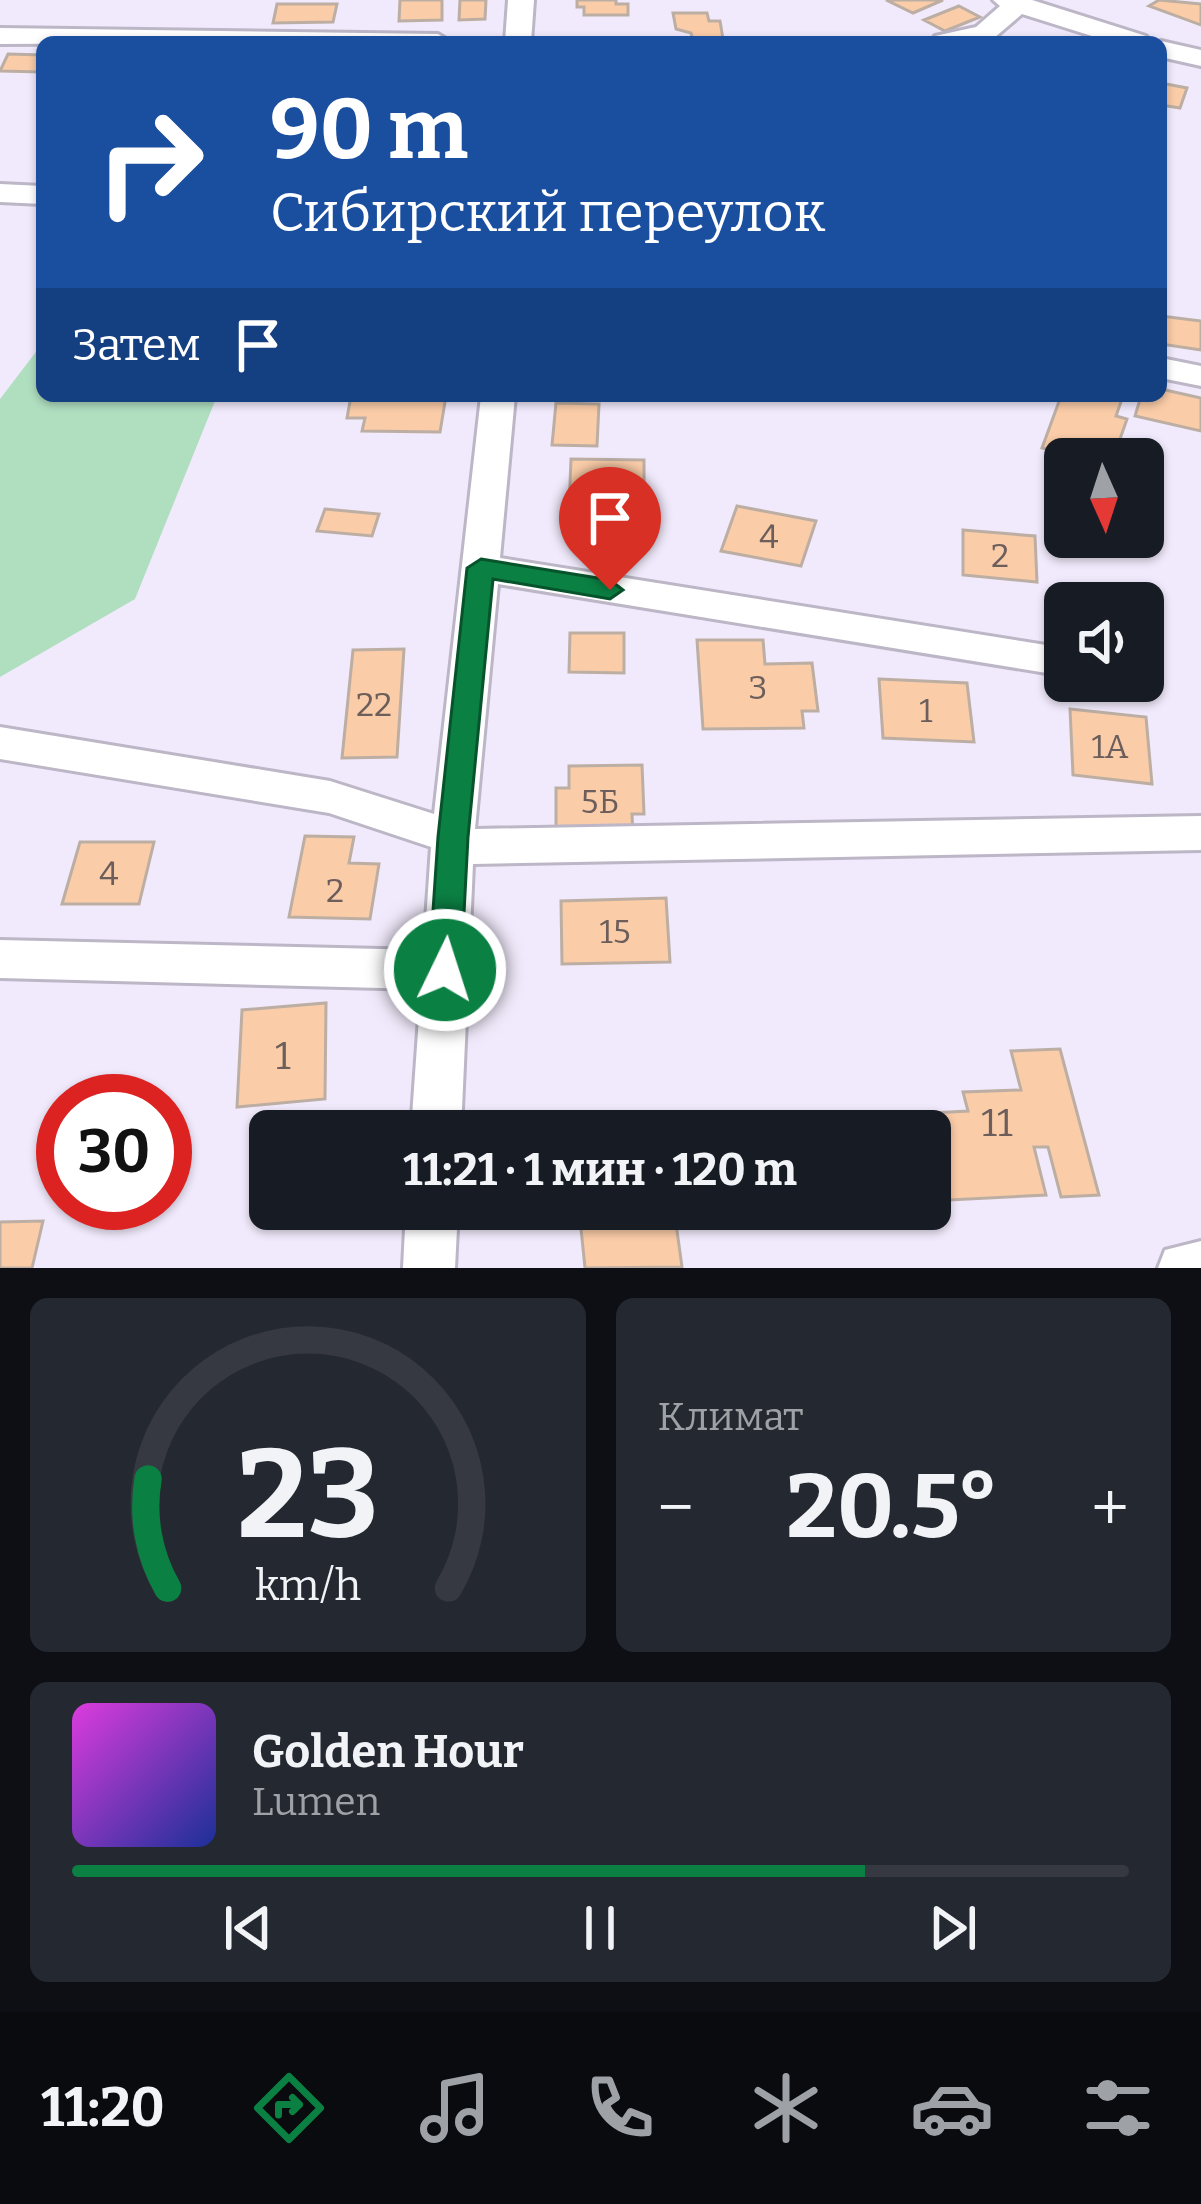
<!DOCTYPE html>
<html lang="ru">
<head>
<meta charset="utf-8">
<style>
	body { margin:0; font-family:Bitter,serif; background:#242831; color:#f1f3f6; height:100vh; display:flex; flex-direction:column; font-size:45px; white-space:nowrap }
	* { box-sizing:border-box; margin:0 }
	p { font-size:39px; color:#9ea1a6 }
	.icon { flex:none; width:66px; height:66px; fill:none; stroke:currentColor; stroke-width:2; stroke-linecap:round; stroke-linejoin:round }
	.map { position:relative; height:1268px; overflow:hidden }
	.panel { display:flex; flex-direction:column; gap:30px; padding:30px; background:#0d0f14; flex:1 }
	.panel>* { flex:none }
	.guide { position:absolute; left:36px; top:36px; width:1131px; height:366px; border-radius:18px; box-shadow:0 3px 9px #0004; background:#1a4fa0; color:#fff; overflow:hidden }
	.needle { width:78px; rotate:177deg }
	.fabs { position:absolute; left:1044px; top:438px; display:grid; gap:24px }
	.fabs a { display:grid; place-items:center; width:120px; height:120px; border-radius:18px; background:#171b24; box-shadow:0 3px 9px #0004; font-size:60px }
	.speed { position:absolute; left:36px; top:1074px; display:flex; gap:24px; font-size:60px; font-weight:700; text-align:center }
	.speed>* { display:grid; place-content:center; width:156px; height:156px; border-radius:50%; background:#171b24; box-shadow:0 3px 9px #0004; line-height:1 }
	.speed .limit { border:18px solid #d22; background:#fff; color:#111 }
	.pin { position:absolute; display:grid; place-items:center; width:102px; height:102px; color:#fff; margin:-123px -51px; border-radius:50% 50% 50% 0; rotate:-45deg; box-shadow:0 0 12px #0007 }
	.pin .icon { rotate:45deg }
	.me { position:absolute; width:132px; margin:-66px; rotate:4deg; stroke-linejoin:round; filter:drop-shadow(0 0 9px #0008) }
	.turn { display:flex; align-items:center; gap:42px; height:252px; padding:0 36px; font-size:54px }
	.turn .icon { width:156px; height:156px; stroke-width:2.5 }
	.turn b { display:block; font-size:84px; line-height:102px }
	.then { display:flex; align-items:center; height:114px; padding:0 36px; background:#0003; gap:24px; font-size:45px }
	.big { font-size:90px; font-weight:700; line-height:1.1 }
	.panel .widget { flex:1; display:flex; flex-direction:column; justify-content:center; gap:18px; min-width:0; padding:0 42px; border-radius:18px; background:#242831 }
	.panel .dial { align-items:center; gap:0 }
	.dial svg { height:312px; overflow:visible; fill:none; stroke:#363941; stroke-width:7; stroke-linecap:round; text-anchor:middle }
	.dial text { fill:#f1f3f6; stroke:none }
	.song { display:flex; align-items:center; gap:36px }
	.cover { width:144px; height:144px; border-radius:18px; background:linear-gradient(135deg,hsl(300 70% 55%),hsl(230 70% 35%)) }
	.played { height:12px; border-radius:6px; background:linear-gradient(90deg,#0b8043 75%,#363941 75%) }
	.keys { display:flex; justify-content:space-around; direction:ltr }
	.heat { display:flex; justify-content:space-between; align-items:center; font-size:66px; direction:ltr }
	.panel .tiles { flex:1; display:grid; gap:30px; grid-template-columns:1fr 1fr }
	.widget:last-child { grid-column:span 2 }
	.trip { position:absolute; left:249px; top:1110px; width:702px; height:120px; border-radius:18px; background:#171b24; box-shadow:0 3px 9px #0004; font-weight:700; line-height:120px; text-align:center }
	.dock { display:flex; height:192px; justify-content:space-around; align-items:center; background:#090b0e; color:#9ea1a6 }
	.dock .icon { width:84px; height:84px }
	.dock .on { color:#0b8043 }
	.dock b { font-size:54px; color:#f1f3f6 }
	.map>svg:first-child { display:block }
	.green { fill:#b0dfc0 }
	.building { fill:#facca8; stroke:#bdaea3; stroke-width:3 }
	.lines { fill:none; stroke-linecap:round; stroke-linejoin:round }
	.street-casing { stroke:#bcb6c6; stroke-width:6 }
	.street { fill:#fff; fill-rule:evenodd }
	.route { fill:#0b8043; stroke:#07532c; stroke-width:3 }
	.labels { text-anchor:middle; stroke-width:12; stroke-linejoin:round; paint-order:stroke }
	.number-label { font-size:33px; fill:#6c5e5b }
	.near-number-label { font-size:39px; fill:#6c5e5b }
</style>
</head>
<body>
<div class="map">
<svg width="1201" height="1268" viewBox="0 0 1201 1268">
	<rect width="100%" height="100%" fill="#f1eafc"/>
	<!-- green -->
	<path class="green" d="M42 344V396H217L135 599 0 677V399Z"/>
	<!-- building -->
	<path class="building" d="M400 0H442V20L399 21Z
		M460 0H486L485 19 459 20Z
		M577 0H616V4H628V15H584V7H577Z
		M886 0H943L913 13Z
		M1159 0 1201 4V25L1149 6Z
		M277 4H337L333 22 273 23Z
		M959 6 980 17 945 31 924 20Z
		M673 13H707L709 21H720L723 39 693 40 691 33 676 29Z
		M8 54 42 55V72L0 71Z
		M1161 83 1187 88 1180 108 1161 105Z
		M1161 316 1201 321V350L1161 344Z
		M1161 389 1201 398V431L1135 416 1141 396H1161Z
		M351 396H446L440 432 362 431 365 418H347Z
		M1061 396H1123L1116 416 1127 419 1113 459H1086L1042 448Z
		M556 403 599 404 597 446 552 445Z
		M571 459 644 460V510L569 509Z
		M737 506 816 521 801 566 721 551Z
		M325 509 379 514 372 536 317 531Z
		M963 530 1035 536 1037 582 963 575Z
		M570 633H624V673L569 672Z
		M697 640H763L765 664 812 663 818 711H802L804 728 703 729Z
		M404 649 397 757 342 758 353 650Z
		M879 679 967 683 974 742 883 738Z
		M1070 709 1146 717 1152 784 1073 775Z
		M642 765 644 814H632L633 836 556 837V788H569V766Z
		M305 836 354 837 349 863 379 864 370 919 289 917Z
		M80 842H154L139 904H62Z
		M666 898 670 962 562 964 561 901Z
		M326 1003 325 1099 237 1107 242 1010Z
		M1060 1049 1099 1195 1061 1197 1048 1147H1034L1046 1195 930 1201V1131H916L913 1114 968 1111 963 1092 1021 1090 1011 1051Z
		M579 1209H674L682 1267 585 1268Z
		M43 1221 32 1268H0V1222Z"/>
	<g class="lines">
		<!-- street casing -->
		<g class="street-casing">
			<path id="street" d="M508 0H534L531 42H505Z
				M993 0H1032L1146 36 1150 42H1111L1022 14 994 38 931 42 935 36 976 27 1000 6Z
				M0 28 438 34 451 42 0 44Z
				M1161 41 1201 50V66L1161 57Z
				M0 184 42 186V204L0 202Z
				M1161 358 1201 366V386L1161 378Z
				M481 396H515L500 558 1065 648V676L498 584 475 829 1201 816V850L473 864 461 1131H411L421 989 0 978V940L424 950 431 847 329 813 0 759V727L330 781 434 814Z
				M406 1209H458L455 1268H403Z
				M1201 1241V1268H1158L1165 1250Z"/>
		</g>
		<!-- street -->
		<use href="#street" class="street"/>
	</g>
	<!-- route -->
	<path class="route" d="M481 559 610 580 623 590 610 599 493 579 468 837 461 970 456 980 445 984 433 980 429 970 438 837 467 568Z"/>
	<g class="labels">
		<!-- number labels -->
		<g class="number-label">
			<text x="769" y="548">4</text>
			<text x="1000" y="567">2</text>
			<text x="758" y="699">3</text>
			<text x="374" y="716">22</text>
			<text x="926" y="722">1</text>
			<text x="1110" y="758">1А</text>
			<text x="600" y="813">5Б</text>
			<text x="109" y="885">4</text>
			<text x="335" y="902">2</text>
			<text x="615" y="943">15</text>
		</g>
		<!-- near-number labels -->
		<g class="near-number-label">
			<text x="283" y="1069">1</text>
			<text x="997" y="1136">11</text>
		</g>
	</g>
</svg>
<div class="fabs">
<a><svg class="needle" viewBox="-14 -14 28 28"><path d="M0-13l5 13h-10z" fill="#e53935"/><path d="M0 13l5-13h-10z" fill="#9ea1a6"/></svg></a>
<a><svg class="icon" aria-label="sound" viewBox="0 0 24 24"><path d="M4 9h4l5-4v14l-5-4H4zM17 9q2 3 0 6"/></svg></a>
</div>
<div class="speed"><div class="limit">30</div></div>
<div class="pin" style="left:610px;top:590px;background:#d93025"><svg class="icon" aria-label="arrive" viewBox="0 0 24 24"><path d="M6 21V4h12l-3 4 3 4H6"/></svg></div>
<svg class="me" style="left:445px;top:970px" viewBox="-20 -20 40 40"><circle r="17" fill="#0b8043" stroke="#fff" stroke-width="3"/><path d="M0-11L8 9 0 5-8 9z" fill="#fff"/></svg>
<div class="trip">11:21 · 1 мин · 120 m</div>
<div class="guide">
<div class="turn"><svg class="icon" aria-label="right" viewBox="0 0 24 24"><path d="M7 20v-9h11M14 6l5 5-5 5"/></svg><div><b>90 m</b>Сибирский переулок</div></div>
<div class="then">Затем<svg class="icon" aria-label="arrive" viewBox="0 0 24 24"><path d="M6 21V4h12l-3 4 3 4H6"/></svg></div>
</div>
</div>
<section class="panel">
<div class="tiles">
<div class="widget dial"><svg viewBox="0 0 100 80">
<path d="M14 69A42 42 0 1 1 86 69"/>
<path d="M14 69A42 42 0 0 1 9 41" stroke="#0b8043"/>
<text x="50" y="56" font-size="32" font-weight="700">23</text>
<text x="50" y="72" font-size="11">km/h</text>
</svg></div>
<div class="widget"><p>Климат</p>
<div class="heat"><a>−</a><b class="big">20.5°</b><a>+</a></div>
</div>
<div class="widget">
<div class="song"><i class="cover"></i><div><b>Golden Hour</b><p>Lumen</p></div></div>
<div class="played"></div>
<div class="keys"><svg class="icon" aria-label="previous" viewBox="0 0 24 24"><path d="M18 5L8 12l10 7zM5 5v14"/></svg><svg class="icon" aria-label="pause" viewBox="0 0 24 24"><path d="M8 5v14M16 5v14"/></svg><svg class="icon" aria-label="next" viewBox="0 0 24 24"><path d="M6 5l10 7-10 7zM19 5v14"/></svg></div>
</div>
</div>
</section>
<nav class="dock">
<b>11:20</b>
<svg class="icon on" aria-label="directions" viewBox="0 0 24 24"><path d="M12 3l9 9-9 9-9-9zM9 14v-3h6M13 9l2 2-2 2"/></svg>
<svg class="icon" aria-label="music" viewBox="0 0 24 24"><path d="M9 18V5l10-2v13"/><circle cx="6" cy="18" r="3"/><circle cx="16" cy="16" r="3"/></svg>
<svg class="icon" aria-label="phone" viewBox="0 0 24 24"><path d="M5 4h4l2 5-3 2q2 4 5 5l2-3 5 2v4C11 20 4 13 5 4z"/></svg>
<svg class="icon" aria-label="climate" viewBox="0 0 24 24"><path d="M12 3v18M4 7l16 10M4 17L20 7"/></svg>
<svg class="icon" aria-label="car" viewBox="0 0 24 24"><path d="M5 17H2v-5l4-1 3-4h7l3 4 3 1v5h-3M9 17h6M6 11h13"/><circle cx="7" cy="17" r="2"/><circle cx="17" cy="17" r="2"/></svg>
<svg class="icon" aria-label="filters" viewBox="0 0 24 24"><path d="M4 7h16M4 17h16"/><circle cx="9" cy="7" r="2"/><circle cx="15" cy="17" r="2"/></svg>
</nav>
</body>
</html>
